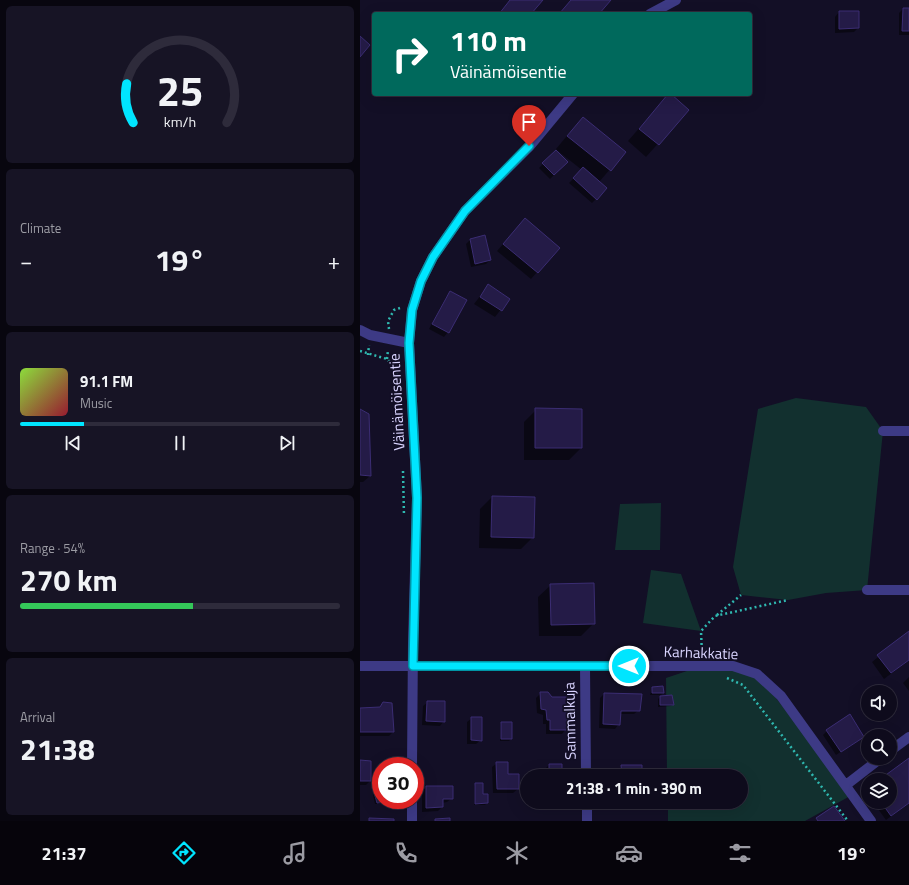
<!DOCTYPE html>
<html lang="en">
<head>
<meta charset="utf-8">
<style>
	body { margin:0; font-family:"Titillium Web",sans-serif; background:#171425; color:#f1f3f6; height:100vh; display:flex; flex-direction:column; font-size:15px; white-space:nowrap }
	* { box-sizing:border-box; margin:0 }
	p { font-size:13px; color:#9b9ba3 }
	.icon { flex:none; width:22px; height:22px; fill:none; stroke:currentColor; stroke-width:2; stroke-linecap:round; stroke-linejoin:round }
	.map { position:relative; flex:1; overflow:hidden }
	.panel { display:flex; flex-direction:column; gap:6px; padding:6px; background:#08060f; width:360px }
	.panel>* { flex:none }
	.banner { position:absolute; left:12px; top:12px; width:380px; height:84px; border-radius:4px; box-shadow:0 4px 16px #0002,0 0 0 1px #2e2b3b; background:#00695c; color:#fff; overflow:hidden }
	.buttons { position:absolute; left:501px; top:685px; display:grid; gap:8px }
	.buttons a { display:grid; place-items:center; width:36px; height:36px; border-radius:50%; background:#0e0b1c; box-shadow:0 4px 16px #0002,0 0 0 1px #2e2b3b; font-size:20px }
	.speed { position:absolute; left:12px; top:757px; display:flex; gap:8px; font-size:20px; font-weight:700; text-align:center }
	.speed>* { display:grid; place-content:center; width:52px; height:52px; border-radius:50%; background:#0e0b1c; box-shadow:0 4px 16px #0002,0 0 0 1px #2e2b3b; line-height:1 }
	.speed .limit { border:6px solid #d22; background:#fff; color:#111 }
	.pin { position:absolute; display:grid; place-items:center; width:34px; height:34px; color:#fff; margin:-41px -17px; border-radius:50% 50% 50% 0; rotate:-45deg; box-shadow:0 0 4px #0007 }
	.pin .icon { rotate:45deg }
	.me { position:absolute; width:44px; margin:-22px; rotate:270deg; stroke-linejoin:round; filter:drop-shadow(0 0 3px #0008) }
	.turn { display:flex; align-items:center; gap:14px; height:84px; padding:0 12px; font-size:18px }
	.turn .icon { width:52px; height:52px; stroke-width:2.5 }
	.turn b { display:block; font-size:28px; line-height:34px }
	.big { font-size:30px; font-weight:700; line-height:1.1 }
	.panel .widget { flex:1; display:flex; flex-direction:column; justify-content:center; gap:6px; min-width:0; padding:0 14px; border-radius:6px; background:#171425 }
	.panel .dial { align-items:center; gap:0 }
	.dial svg { height:104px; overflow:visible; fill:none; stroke:#2e2b3b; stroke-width:7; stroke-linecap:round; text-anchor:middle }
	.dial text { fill:#f1f3f6; stroke:none }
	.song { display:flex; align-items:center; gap:12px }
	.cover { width:48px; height:48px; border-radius:6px; background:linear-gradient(135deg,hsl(90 70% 55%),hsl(350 70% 35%)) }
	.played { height:4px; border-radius:2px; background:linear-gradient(90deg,#00e5ff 20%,#2e2b3b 20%) }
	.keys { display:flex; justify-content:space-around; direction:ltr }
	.heat { display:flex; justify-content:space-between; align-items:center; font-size:22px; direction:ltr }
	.charge { height:6px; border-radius:3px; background:linear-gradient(90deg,#34c759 54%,#2e2b3b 0) }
	.trip { position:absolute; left:160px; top:769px; width:228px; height:40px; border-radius:20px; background:#0e0b1c; box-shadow:0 4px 16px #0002,0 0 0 1px #2e2b3b; font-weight:700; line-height:40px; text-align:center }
	.dock { display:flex; height:64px; justify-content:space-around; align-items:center; background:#06040b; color:#9b9ba3 }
	.dock .icon { width:28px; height:28px }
	.dock .on { color:#00e5ff }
	.dock b { font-size:18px; color:#f1f3f6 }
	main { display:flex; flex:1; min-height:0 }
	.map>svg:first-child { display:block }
	.green { fill:#12302f }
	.shadow { fill:#0007 }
	.building { fill:#241b47; stroke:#3b2d73 }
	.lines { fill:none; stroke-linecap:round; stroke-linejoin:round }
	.path { stroke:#2fb8b0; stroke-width:2.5; stroke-dasharray:2 3; stroke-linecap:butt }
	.street { stroke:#3d3a85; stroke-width:10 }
	.route-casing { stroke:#0095a6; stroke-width:10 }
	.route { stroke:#00e5ff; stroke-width:7 }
	.labels { text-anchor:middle; stroke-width:3.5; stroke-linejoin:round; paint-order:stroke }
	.street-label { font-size:15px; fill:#d9d4ff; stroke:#130f26 }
</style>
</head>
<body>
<main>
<section class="panel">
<div class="widget dial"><svg viewBox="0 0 100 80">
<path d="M14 69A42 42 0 1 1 86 69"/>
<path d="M14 69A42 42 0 0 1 9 39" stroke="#00e5ff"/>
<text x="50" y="56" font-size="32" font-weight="700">25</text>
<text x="50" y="72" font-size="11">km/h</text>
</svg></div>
<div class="widget"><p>Climate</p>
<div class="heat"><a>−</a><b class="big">19°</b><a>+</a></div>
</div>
<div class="widget">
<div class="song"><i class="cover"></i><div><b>91.1 FM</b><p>Music</p></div></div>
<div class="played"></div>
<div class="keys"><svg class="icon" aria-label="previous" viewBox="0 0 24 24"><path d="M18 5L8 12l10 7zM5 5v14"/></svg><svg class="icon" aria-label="pause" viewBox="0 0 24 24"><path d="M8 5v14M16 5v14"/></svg><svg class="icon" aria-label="next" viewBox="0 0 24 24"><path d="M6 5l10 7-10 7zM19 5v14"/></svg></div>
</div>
<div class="widget"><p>Range · 54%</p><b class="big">270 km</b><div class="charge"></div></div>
<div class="widget"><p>Arrival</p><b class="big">21:38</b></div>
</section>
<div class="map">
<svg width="549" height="821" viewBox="0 0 549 821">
	<rect width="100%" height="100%" fill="#130f26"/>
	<!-- green -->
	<path class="green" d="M436 398 506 407 523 431 507 590 466 593 428 600 381 595 373 567 398 409Z
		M301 503 300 550H255L260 504Z
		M291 570 321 574 341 631 283 623Z
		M342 666 397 674 492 795 445 821H308V802H381V776H307L306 678Z"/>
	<!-- shadow -->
	<path class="shadow" d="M543 9H549V35H539V13Z
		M479 12 498 28 494 32 475 33V17Z
		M309 94 328 110 286 157 268 141Z
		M223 119 265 152 239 182 236 199 232 203 209 183 222 170 198 151 197 152 207 162 190 179 179 168 197 150 196 149 211 131Z
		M165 219 198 248 171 279 137 251Z
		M110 240 130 260 126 264 111 267 106 244Z
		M128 286 149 299 135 317 114 304Z
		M91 292 88 332 84 337 69 329 86 297Z
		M0 410 10 476 3 482H0Z
		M176 410 221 448 209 460H164V422Z
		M132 497 174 498 173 537 161 549 119 548 120 509Z
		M191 585 234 623 221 636H179L178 597Z
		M549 632V660L524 679 512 662Z
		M549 677V691L543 683Z
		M292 688 303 693 301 695H290Z
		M181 693 206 729 202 734H186V724H183V715L177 713 176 698Z
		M244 694 279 710 274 714H260L259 724 255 729 239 728 240 698Z
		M300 697 313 705 311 706 298 707V699Z
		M68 702 84 721 80 726 62 725 63 706Z
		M23 703 33 732 29 736H0V709L18 708Z
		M112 718 121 740 116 744H107V722Z
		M141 723 151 739 149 741H140V724Z
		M467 731 503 737 476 755 463 735Z
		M549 759V803L526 820 513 802H530V780H520Z
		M0 761 10 781 6 785H0Z
		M137 763 158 789 153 793H133L132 767Z
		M189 765 201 776H185V769Z
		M262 766 281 776H258V771Z
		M116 784 127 803 125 805H114V786Z
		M66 787 92 798 87 802 82 803V807L78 811 62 812V792Z
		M14 793 21 794V800H27V802L25 804H15L13 795Z
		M177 802H201V803L197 807H178Z
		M242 802H279L277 804 242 805Z"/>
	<!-- building -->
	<path class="building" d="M150 0H183L171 14H139Z
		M211 0H251L239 14H199Z
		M543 8H549V31H542Z
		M479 11H499V28L479 29Z
		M0 36 10 45 0 57Z
		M308 94H311L329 110 299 145 279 129Z
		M223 117 266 152 251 171 207 136Z
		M196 150 208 162 194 175 182 163Z
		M223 167 247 188 237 200 213 178Z
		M165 218 200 248 178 273 143 244Z
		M125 235 131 260 115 264 110 239Z
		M128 284 150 299 142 311 120 297Z
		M90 291 107 300 89 333 72 324Z
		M175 408 222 409V448H175Z
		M0 409 9 414 11 476 0 475Z
		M132 496 175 497 174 538 131 537Z
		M234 583 235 624 191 625 190 584Z
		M549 631V660L531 673 517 655Z
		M303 686 304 693H292V687Z
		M180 692H188L192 697H207V730H190V720H187L186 710 181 709Z
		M244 693 282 694 280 711H261L260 725 243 724Z
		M312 695 314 705H300V696Z
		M67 701H85V722L66 721Z
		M23 702 32 703 34 732H0V708L20 707Z
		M490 714 504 737 481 752 466 730Z
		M111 717H122V741L111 740Z
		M141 722H152V739H141Z
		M549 758V803L531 816 521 802H530V780H519Z
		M0 760 11 761V781H0Z
		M136 762H148V774H159V789H137Z
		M189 764H202V776H189Z
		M261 765H282V776H262Z
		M115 783H123V794H128V803L115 804Z
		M66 786H93V799H83V807L66 808Z
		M14 792 21 793V800H28V802L17 803Z
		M474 806 485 821H458L456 818Z
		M9 818 34 819V821H9Z
		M90 818V821H75V819Z"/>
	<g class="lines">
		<!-- path -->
		<path class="path" d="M29 329 28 321 34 310 40 308
			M0 351 27 359 36 369
			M8 355 9 345
			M27 359 28 350
			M35 369 38 377
			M43 471 44 516
			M357 615 381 595
			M342 655 341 631 355 616 428 600
			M367 678 383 685 488 821"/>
		<!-- street -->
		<path class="street" d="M290 14 316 0
			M0 330 10 335 49 343
			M523 431H549
			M507 590H549
			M0 666H373L397 674 421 696 511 821
			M225 666 226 776
			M530 751 549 737
			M52 766 53 642 57 498 49 343 52 310 61 281 73 257 105 211 169 147 213 94
			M486 785 521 758
			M227 802V821
			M52 821V800"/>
	</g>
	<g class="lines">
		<!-- route casing -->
		<g class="route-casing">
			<path id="route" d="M169 146 105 211 73 257 61 281 52 310 49 343 57 498 53 666H269"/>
		</g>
		<!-- route -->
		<use href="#route" class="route"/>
	</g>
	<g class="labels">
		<!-- street labels -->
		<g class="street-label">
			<text transform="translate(37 402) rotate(-93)" y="5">Väinämöisentie</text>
			<text transform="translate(341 653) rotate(2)" y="5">Karhakkatie</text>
			<text transform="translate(210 721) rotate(-91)" y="5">Sammalkuja</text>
		</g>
	</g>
</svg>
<div class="buttons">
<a><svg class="icon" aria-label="sound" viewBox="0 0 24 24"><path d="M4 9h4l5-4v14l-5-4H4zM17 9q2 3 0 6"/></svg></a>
<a><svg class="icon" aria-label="search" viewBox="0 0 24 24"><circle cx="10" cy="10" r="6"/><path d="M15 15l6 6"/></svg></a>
<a><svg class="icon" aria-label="layers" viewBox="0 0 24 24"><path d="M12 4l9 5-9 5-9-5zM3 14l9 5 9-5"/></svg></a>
</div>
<div class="speed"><div class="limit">30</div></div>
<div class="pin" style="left:169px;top:146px;background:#d93025"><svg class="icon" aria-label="arrive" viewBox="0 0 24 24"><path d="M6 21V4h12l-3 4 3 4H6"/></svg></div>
<svg class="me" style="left:269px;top:666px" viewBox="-20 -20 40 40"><circle r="17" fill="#00e5ff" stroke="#fff" stroke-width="3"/><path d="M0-11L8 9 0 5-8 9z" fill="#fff"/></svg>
<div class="trip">21:38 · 1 min · 390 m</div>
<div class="banner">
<div class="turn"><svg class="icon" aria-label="right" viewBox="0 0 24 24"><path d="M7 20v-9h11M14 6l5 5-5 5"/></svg><div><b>110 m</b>Väinämöisentie</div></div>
</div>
</div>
</main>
<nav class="dock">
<b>21:37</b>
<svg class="icon on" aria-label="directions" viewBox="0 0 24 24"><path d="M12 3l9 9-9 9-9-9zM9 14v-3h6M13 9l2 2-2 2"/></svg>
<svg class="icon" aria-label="music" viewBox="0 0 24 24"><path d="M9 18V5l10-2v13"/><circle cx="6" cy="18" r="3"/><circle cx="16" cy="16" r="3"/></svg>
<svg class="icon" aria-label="phone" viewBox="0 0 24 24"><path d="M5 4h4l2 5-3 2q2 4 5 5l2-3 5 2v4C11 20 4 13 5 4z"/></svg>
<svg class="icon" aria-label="climate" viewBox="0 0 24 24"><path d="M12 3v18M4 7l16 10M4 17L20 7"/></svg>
<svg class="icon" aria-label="car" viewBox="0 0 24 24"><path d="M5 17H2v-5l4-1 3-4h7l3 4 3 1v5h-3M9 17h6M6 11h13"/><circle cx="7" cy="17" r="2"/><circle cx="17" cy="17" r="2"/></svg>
<svg class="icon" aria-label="filters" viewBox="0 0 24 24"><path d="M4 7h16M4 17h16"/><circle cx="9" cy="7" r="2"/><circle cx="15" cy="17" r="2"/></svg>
<b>19°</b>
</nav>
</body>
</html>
